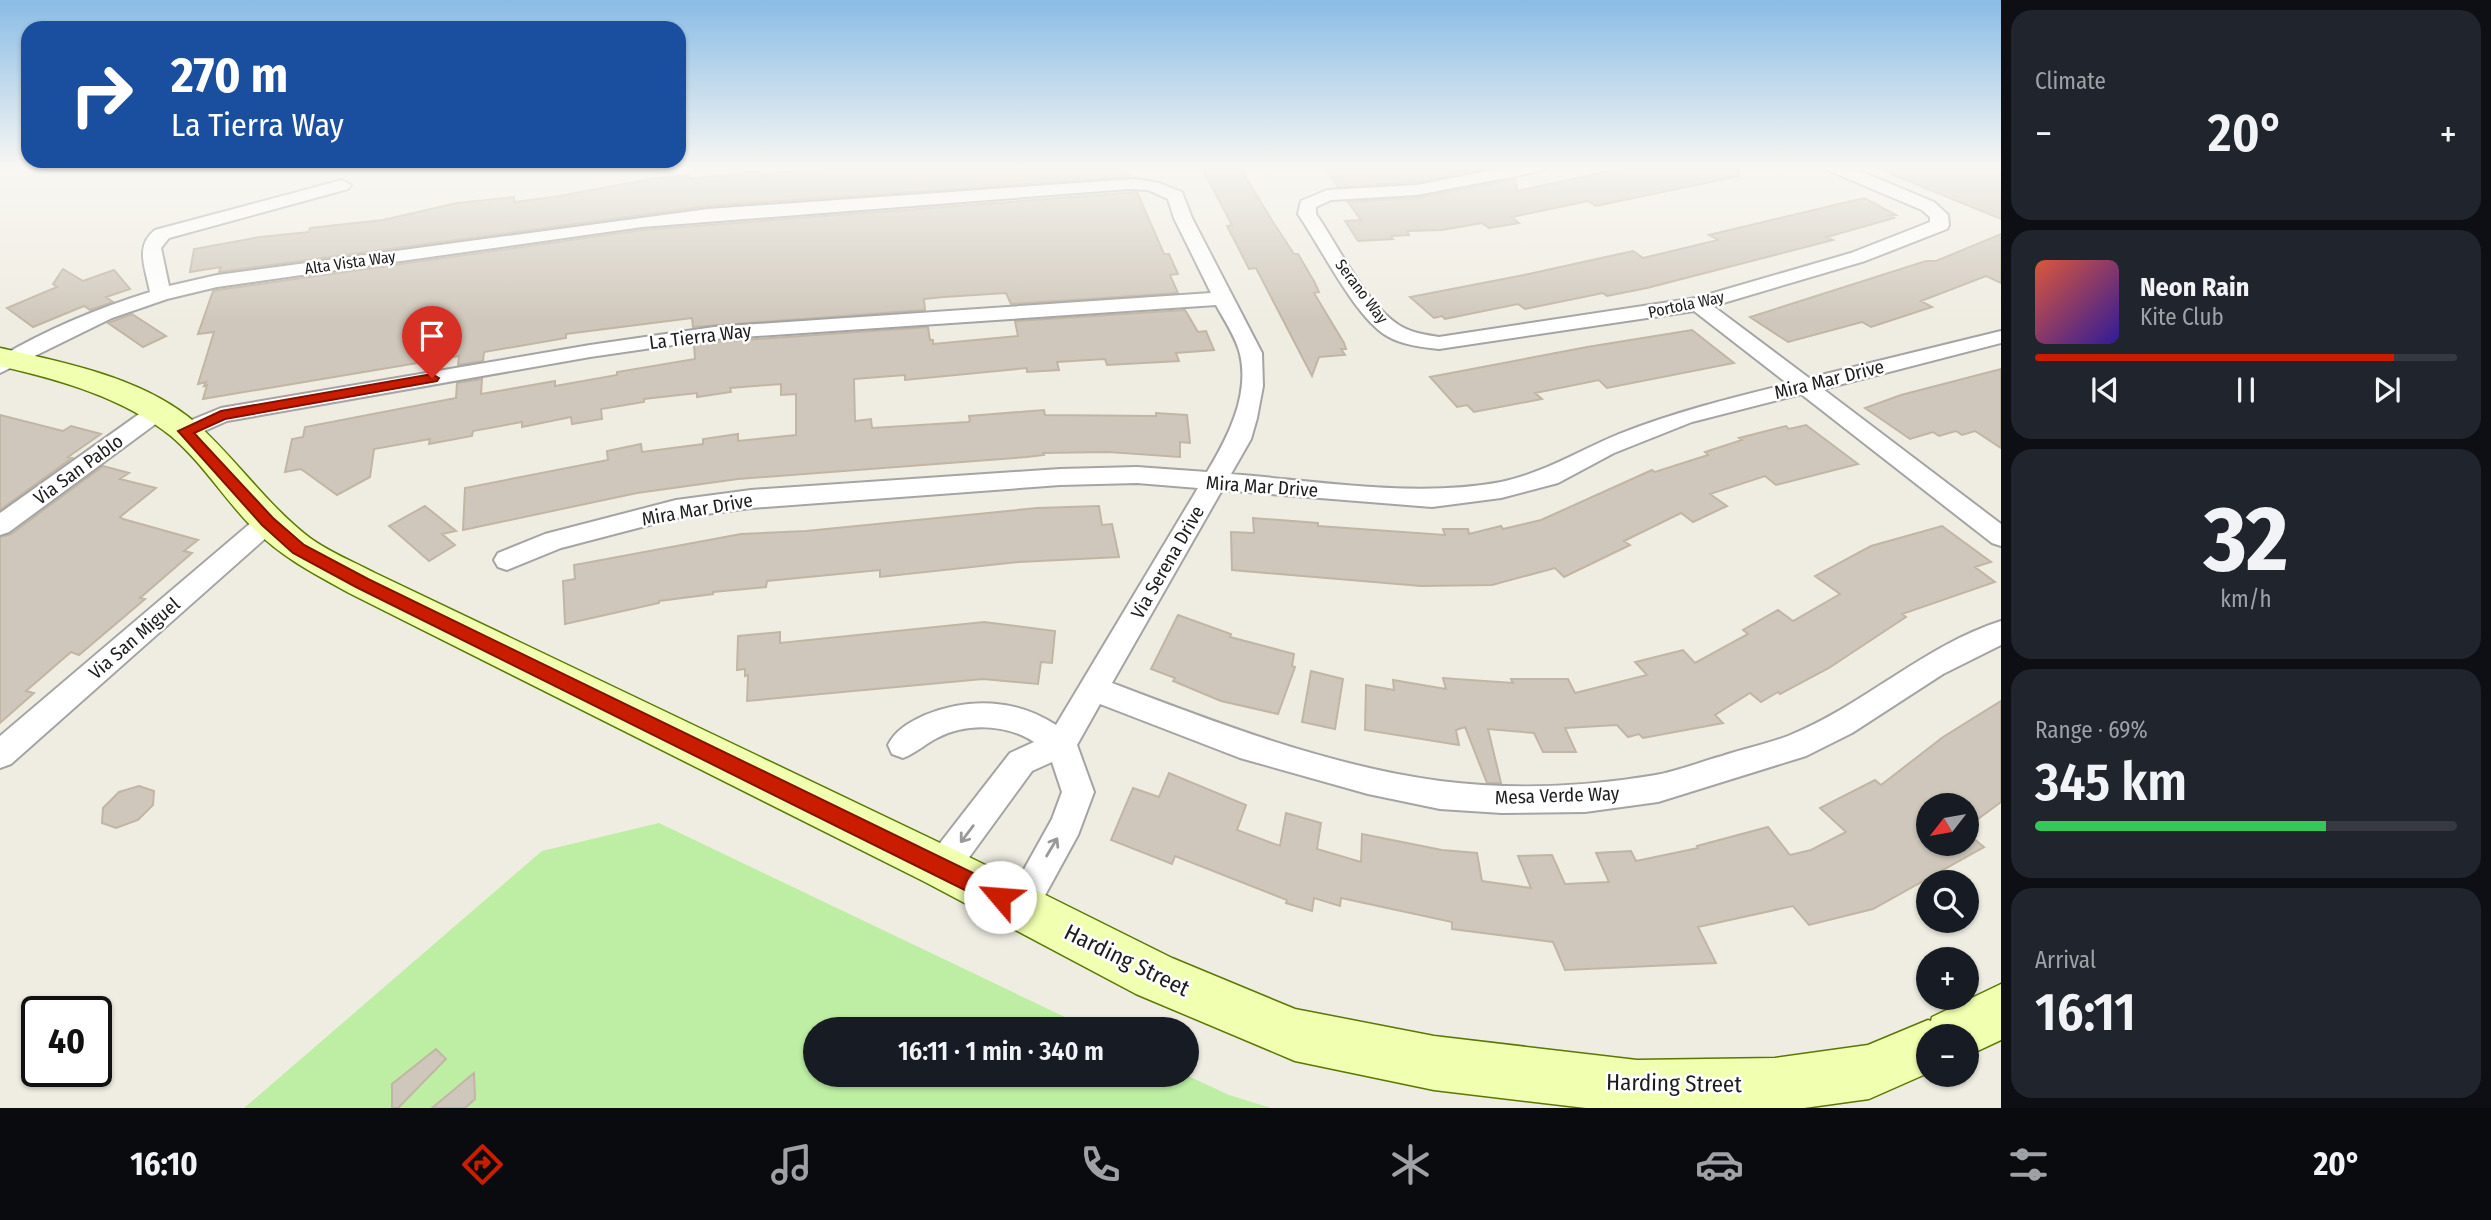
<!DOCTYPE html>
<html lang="en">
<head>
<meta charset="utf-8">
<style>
	body { margin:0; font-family:"Fira Sans Condensed",sans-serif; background:#20242c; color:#f1f3f6; height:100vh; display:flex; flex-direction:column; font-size:26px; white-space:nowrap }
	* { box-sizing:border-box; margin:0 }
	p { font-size:23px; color:#9ea1a6 }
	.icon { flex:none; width:38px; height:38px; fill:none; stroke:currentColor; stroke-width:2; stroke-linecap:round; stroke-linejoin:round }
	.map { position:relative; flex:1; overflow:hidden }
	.panel { display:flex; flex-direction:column; gap:10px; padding:10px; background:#0d0f14; width:490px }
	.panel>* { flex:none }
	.guide { position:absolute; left:21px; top:21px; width:665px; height:147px; border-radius:21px; box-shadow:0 2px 5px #0004; background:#1a4fa0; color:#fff; overflow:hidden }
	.needle { width:46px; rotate:239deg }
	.buttons { position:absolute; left:1916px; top:793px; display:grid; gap:14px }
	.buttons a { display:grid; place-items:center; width:63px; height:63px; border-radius:50%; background:#171b24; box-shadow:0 2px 5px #0004; font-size:35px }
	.speed { position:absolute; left:21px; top:996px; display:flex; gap:14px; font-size:35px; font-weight:700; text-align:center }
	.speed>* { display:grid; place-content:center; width:91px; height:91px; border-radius:50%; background:#171b24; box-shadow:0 2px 5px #0004; line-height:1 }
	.speed .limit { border:4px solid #111; border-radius:10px; background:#fff; color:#111 }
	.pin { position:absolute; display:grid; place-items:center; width:60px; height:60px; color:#fff; margin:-72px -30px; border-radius:50% 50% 50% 0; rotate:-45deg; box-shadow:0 0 7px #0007 }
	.pin .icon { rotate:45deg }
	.me { position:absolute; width:77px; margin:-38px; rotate:297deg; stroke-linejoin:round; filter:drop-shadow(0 0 5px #0008) }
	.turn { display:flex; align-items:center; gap:24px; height:147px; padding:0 35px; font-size:32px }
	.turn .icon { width:91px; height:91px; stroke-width:2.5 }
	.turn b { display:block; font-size:49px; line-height:60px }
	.big { font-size:52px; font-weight:600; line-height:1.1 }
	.panel .tile { flex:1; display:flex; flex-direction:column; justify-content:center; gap:10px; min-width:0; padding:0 24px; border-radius:21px; background:#20242c }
	.panel .dial { align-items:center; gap:0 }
	.dial b { font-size:91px; line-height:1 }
	.song { display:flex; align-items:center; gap:21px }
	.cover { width:84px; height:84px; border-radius:10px; background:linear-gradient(135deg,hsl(10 70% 55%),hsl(250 70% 35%)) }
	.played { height:7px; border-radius:4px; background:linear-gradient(90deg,#ca1d00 85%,#363941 85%) }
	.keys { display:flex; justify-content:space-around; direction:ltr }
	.heat { display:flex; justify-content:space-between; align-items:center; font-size:38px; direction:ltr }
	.charge { height:10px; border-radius:5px; background:linear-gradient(90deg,#34c759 69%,#363941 0) }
	.trip { position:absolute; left:803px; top:1017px; width:396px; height:70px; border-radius:35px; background:#171b24; box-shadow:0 2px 5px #0004; font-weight:600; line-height:70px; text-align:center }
	.dock { display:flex; height:112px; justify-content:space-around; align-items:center; background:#090b0e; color:#9ea1a6 }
	.dock .icon { width:49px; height:49px }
	.dock .selected { color:#ca1d00 }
	.dock b { font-size:32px; color:#f1f3f6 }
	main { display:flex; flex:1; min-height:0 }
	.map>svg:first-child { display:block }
	.grass { fill:#bdeea3 }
	.building { fill:#cfc7bb; stroke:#c2b5a3; stroke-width:2 }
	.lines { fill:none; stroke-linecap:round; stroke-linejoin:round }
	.street-casing { stroke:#a4a4a4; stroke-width:4 }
	.secondary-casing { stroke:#5a7800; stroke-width:3 }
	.street { fill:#fff; fill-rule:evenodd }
	.secondary { fill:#f0ffb0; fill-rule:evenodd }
	.oneway { stroke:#999 }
	.route { fill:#ca1d00; stroke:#831300; stroke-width:2 }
	.labels { text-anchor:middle; stroke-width:5; stroke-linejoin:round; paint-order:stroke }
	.far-street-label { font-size:16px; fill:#1d1d1d; stroke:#fff }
	.street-label { font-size:19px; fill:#1d1d1d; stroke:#fff }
	.near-street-label { font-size:23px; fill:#1d1d1d; stroke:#fff }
</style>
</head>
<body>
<main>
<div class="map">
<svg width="2001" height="1108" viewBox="0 0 2001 1108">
	<rect width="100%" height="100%" fill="#efede2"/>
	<!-- grass -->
	<path class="grass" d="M659 823 1090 1029H816V1074L1186 1075 1229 1095 1271 1108H244L542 851Z"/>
	<!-- building -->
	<path class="building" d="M866 166H1125L1130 177 708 206 219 272 221 267 190 272 194 249 260 237 309 232 310 228 383 220 457 203 514 197V202L554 197 656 178 689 175 690 179 759 171 760 174Z
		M1201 166H1239L1273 222 1294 254H1298L1315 283 1319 292 1314 293 1344 343 1346 349H1341L1345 355 1319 357 1312 376 1256 268 1249 269 1239 249 1227 226 1232 225Z
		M1324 166H1498L1417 182 1338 187Z
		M1632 166H1738L1739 176 1596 206 1588 201 1512 217 1519 223 1489 228 1482 223 1442 230 1407 231 1409 235 1391 236 1393 239 1358 241 1345 221 1361 220 1348 202 1417 198 1516 179 1517 191Z
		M1874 166H2001V219L1874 167Z
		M1137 192 1164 254H1169L1178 274 1170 275 1178 293 1011 304 1006 293 944 297 924 299 925 310 693 327 692 318 566 334V338L484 352 483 361 458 365 459 356 203 399 207 385 204 386 206 382 198 384 214 332 198 334 213 291 217 290 642 230Z
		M1864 198 1896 215 1890 216 1894 218 1827 237 1833 240 1647 288 1607 296 1603 293 1525 309 1518 304 1445 319 1442 316 1434 318 1410 297 1524 275 1633 251 1643 258 1718 240 1709 235Z
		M2001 234V283L1986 276 1921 301 1932 307 1871 327 1862 322 1788 342 1750 317 1926 261H1936Z
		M63 269 83 281 114 270 130 289 106 297 113 302 90 310 84 306 33 327 7 308 57 287 53 284Z
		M1185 310 1198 332 1206 331 1214 350 1176 353 1179 361 1107 365 1105 359 1057 362 1059 370 1027 372V368L905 380V375L854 379 855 421 871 419 872 428 968 422 970 421 969 416 1044 410 1045 415 1156 416V413L1187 415 1190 443 1180 442V457L1108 452 1043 453 1044 455 1027 457 738 479 637 493 463 530 465 488 608 460 607 451 641 444 642 452 703 444V439L738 434V441L796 435V394L781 395V384L730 388 731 392 697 397V393L644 399V402L601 409 602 419 572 424 571 417 522 427V422L473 431 472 436 429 444 430 439 374 449 370 477 337 495 301 469 285 472 292 439 303 437 305 427 456 398 457 383 482 379 481 394 555 381V386L617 375V372L695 359 694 345 714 342 928 327 930 340H933V344L1018 336 1015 321Z
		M132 314 166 336 143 347 108 323Z
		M1692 330 1734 363 1607 388 1599 380 1535 393 1542 399 1474 412 1467 405 1457 407 1430 377 1587 347Z
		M2001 369V448L1975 431 1962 435 1956 431 1939 436 1933 432 1910 439 1865 408 1901 395Z
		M0 415 63 431 71 426 101 434 68 457 72 458 0 510Z
		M1806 425 1858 464 1776 485 1765 476 1710 494 1727 506 1693 522 1681 513 1624 541 1630 545 1564 577 1555 568 1492 585 1421 586 1232 570 1231 532 1254 533 1253 518 1318 523V526L1445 535 1443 529H1468L1469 534 1501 526 1503 529 1541 520 1652 470 1655 472 1708 455 1705 452 1742 440 1739 438 1786 426 1789 429Z
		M103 466 129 473 120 479 156 488 120 517 123 519 198 540 184 551 192 553 140 598 145 599 79 655 71 652 26 691 34 693 0 723V537L11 534Z
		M425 506 456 531 442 534 455 545 429 561 389 526Z
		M1099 506 1102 525 1112 524 1119 557 1019 562 880 577V570L767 581 766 587 713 592V594L659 601V603L565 624 563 581 575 579 574 565 741 534 806 531 1037 508Z
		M1942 526 1991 562 1975 567 1995 582 1902 614 1906 617 1829 668 1780 694 1778 692 1761 702 1750 693 1715 715 1723 723 1643 738 1639 734 1628 737 1617 725 1565 728 1576 752H1543L1534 733 1488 729 1501 783H1487L1465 727 1456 730 1459 745 1365 730 1366 685 1394 690 1393 680 1446 689 1443 678 1513 683 1511 679H1568L1575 693 1647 675 1635 662 1683 650 1695 663 1748 634 1743 630 1778 610 1793 621 1840 594 1815 576 1871 546Z
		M1178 615 1231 634 1230 637 1294 654 1292 666 1295 667 1278 714 1221 701 1173 681 1175 678 1151 669Z
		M984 622 1055 631 1052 663 1041 662 1038 684 983 679 747 701 748 675 745 676V669L737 670 738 636 780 632V643Z
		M1311 671 1343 679 1335 729 1302 722Z
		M2001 701V802L1967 827V805H1928V844H1967V833L1984 847 1873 909 1809 925 1793 906 1698 927 1716 963 1565 970 1553 942 1452 929V922L1341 898 1340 906 1314 898 1312 911 1286 903 1287 900 1175 856 1172 864 1111 840 1133 788 1159 797 1169 773 1246 805 1237 830 1280 846 1286 813 1321 823 1317 849 1361 862 1362 834 1442 850 1477 853 1482 881 1531 888 1518 856 1552 855 1565 884 1609 882 1596 853 1631 851 1636 861 1698 848 1697 846 1768 827 1790 855 1811 850 1846 832 1820 808 1875 780 1881 785 1943 737Z
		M139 786 154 791 153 805 138 820 116 828 102 823 103 808 119 792Z
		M436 1049 446 1059 398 1108H392V1084Z
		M474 1073 475 1099 465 1108H432Z"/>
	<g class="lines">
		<!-- street casing -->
		<g class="street-casing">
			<path id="street" d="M1513 166H1549L1541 171 1417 195 1331 200 1316 207V214C1339 247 1367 307 1402 327 1413 333 1426 335 1439 337L1696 298 1851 253 1930 222V217L1922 210 1827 170 1825 166H1848L1934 202 1948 215 1949 225 1947 229 1865 261 1713 306 1809 378 2001 331V343L1823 389 2001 524V546L1992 543 1801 394 1692 422 1614 453 1558 483 1501 498 1432 507 1222 490 1112 683C1217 723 1328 766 1440 781 1510 790 1586 787 1656 775 1678 771 1700 762 1722 756 1743 749 1767 744 1788 736 1863 706 1923 646 2001 621V645L1943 674 1852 733 1806 756 1658 802 1585 812 1502 813 1440 809 1368 794 1240 758 1100 704 1077 745 1094 792 1078 835 1032 919 1020 923 1008 919 1003 907 1052 819 1062 792 1052 762 1032 771 954 878 942 882 930 878 925 867 930 856 1010 753 1034 742C1007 724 966 722 937 738 925 744 916 753 903 758L892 754 888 745C895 730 910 722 925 715 969 697 1016 699 1056 725L1198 488 1137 483 1060 485 751 508 676 518 561 548 507 570 498 567 494 560 498 553 545 534 676 500 751 490 1060 469 1137 467 1207 472C1227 439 1250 395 1240 354 1236 337 1224 320 1216 305L714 339 590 357 227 421 193 436 185 438 177 436 173 431 177 426 221 408 590 345 714 327 1211 293 1174 218 1168 199 1148 190 1129 189 642 227 217 287 167 299 112 318 0 373V357C48 329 98 308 150 292 146 269 134 246 155 230L342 180 351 185 348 189 169 238 161 248 169 286 217 275 708 209 1135 179 1159 183 1182 192 1192 218 1262 353 1263 386 1257 418 1251 439 1231 474C1317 481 1417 498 1501 482 1544 473 1580 450 1619 434 1675 412 1730 398 1788 384L1694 311 1439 349C1422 347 1402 345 1387 336 1354 316 1321 247 1298 214L1301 201 1327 190 1417 185Z
				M157 405 165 407 168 412 165 417 9 532 0 535V513L149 407Z
				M268 513 277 516 281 522 277 528 11 764 0 768V736L259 516Z"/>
		</g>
		<!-- secondary casing -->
		<g class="secondary-casing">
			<path id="secondary" d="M0 348C66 363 145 378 197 424 237 460 267 505 310 538 329 552 354 562 375 573L959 852 1172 958 1295 1009 1434 1036 1637 1060 1775 1058 1868 1045 1928 1020 1931 1021 1932 1017 2001 984V1040L1967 1056V1036H1928V1073L1869 1099 1804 1108H1586L1434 1090 1295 1061 1136 994 925 882 349 593C315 574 283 558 256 531 227 503 202 462 171 436 122 397 60 380 0 366Z"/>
		</g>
		<!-- street -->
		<use href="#street" class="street"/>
		<!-- secondary -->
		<use href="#secondary" class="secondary"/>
	</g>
	<!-- one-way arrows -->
	<defs><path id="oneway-shaft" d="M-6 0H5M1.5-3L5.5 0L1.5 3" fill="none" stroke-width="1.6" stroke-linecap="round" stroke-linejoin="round" transform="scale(1.75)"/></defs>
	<g class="oneway">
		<use href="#oneway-shaft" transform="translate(967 834) rotate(127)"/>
		<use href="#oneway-shaft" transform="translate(1052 847) rotate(-59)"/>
	</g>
	<!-- sky -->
	<linearGradient id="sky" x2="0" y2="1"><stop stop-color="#8abce5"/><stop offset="0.52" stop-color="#f8f7f2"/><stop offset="1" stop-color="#f8f7f2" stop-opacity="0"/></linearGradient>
	<rect width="2001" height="321" fill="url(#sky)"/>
	<!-- route -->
	<path class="route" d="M432 374 439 378 437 381 225 419 194 433 273 518 304 545 368 579 1008 890 1011 897 1008 904 1000 907 993 904 356 587 293 553 262 525 178 431 221 411Z"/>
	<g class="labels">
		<!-- far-street labels -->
		<g class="far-street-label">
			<text transform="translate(350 262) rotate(-8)" y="6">Alta Vista Way</text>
			<text transform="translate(1362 291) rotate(53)" y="6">Serano Way</text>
			<text transform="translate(1686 304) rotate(-12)" y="6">Portola Way</text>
		</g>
		<!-- street labels -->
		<g class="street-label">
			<text transform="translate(700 336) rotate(-7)" y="7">La Tierra Way</text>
			<text transform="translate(1829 379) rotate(-14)" y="7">Mira Mar Drive</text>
			<text transform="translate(78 469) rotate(-36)" y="7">Via San Pablo</text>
			<text transform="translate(1262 486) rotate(4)" y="7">Mira Mar Drive</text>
			<text transform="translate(697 509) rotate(-10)" y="7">Mira Mar Drive</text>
			<text transform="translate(1167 562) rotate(-60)" y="7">Via Serena Drive</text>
			<text transform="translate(134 638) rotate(-41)" y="7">Via San Miguel</text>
			<text transform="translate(1557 795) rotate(-2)" y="7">Mesa Verde Way</text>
		</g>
		<!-- near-street labels -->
		<g class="near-street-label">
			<text transform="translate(1127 960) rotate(26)" y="8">Harding Street</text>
			<text transform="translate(1674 1083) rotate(1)" y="8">Harding Street</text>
		</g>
	</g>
</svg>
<div class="buttons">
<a><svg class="needle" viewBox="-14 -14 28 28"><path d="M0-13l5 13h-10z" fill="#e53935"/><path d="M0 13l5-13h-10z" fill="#9ea1a6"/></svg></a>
<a><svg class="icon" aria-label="search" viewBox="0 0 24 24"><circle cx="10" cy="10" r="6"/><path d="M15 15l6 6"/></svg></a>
<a>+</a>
<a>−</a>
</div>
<div class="speed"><div class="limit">40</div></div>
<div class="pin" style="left:432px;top:378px;background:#d93025"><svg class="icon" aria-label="arrive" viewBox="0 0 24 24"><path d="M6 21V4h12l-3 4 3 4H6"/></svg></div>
<svg class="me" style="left:1000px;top:897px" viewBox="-20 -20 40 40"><circle r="19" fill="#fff"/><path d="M0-13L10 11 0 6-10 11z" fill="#ca1d00"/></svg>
<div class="trip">16:11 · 1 min · 340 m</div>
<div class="guide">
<div class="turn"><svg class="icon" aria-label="right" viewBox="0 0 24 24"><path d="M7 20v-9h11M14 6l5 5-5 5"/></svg><div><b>270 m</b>La Tierra Way</div></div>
</div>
</div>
<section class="panel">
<div class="tile"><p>Climate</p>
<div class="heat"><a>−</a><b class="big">20°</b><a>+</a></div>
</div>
<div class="tile">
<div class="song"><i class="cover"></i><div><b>Neon Rain</b><p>Kite Club</p></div></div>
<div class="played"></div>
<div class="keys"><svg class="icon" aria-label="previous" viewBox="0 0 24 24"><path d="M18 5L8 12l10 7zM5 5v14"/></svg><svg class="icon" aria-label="pause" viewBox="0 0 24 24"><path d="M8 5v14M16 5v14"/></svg><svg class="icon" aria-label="next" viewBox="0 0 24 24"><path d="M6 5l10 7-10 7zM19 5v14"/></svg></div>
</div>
<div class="tile dial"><b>32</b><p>km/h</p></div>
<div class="tile"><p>Range · 69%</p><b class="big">345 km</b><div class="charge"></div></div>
<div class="tile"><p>Arrival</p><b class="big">16:11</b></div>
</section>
</main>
<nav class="dock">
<b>16:10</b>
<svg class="icon selected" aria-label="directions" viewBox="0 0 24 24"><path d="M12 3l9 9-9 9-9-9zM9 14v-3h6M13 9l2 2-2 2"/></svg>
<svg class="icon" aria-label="music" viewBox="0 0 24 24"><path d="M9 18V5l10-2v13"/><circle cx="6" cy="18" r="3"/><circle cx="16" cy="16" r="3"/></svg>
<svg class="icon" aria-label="phone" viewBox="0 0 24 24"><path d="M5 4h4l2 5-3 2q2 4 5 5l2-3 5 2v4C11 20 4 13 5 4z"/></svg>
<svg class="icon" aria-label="climate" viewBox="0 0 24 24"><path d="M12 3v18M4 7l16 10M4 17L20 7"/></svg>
<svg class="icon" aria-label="car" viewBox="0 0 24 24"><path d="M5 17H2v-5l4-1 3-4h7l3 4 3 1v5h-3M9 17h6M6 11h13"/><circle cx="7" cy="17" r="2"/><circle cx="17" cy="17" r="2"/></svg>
<svg class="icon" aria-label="filters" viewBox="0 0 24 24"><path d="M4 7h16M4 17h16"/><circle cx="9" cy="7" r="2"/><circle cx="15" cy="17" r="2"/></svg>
<b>20°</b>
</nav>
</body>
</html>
